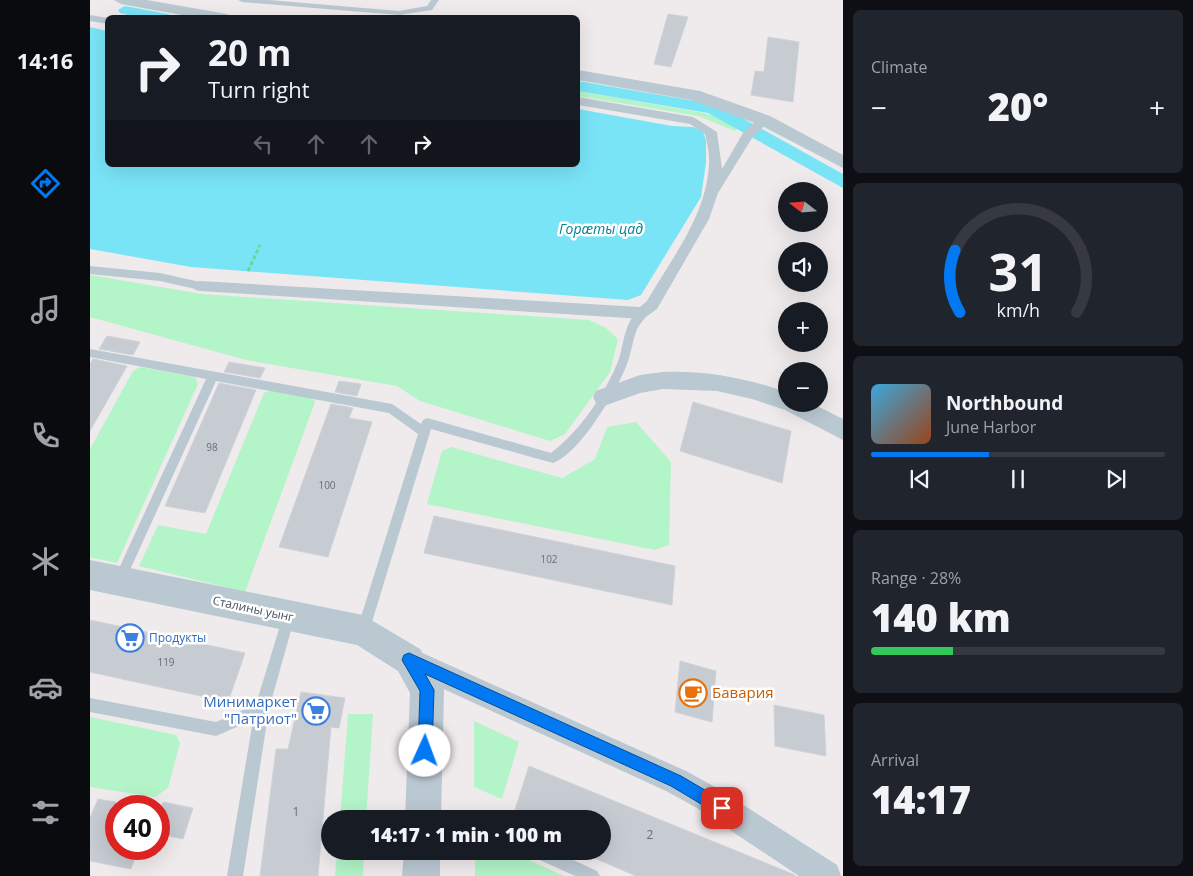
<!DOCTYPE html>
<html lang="en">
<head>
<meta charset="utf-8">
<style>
	body { margin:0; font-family:"Open Sans",sans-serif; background:#20242c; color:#f1f3f6; height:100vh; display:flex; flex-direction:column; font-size:19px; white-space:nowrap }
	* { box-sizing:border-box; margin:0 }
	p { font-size:16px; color:#9ea1a6 }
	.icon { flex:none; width:28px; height:28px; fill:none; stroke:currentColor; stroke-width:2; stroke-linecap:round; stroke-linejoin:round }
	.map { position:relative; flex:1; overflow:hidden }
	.drawer { display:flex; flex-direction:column; gap:10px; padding:10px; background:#0d0f14; width:350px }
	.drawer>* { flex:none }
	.guide { position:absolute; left:15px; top:15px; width:475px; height:152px; border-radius:8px; box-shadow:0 5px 20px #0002; background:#171b24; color:#f1f3f6; overflow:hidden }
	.needle { width:32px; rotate:287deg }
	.tools { position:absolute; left:688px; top:182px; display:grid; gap:10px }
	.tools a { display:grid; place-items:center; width:50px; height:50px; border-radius:50%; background:#171b24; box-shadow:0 5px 20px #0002; font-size:25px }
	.speed { position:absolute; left:15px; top:795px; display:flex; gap:10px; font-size:25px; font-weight:700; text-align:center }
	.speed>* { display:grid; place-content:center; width:65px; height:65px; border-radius:50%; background:#171b24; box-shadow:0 5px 20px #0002; line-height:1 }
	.speed .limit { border:8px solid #d22; background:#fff; color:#111 }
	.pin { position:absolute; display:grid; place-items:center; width:42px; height:42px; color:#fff; margin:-21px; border-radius:10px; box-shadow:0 2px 8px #0006 }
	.me { position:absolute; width:55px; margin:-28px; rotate:2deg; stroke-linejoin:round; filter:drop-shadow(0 0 4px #0008) }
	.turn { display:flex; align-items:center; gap:18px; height:105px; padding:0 20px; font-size:22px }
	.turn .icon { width:65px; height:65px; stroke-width:2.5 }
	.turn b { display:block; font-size:35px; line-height:42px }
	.lanes { display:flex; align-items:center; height:48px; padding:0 20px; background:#0003; justify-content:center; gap:25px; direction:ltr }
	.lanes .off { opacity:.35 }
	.big { font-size:38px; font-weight:800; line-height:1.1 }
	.drawer .widget { flex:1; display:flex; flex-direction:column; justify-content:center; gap:8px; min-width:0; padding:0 18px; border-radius:8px; background:#20242c }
	.drawer .dial { align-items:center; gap:0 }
	.dial svg { height:130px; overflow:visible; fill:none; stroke:#363941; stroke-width:7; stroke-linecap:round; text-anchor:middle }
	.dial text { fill:#f1f3f6; stroke:none }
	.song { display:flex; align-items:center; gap:15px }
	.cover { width:60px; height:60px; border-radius:8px; background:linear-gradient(135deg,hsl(200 70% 55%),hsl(20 70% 35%)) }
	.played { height:5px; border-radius:2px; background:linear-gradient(90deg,#0279f2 40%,#363941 40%) }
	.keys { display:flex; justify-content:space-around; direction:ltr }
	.heat { display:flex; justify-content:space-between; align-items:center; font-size:28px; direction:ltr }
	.charge { height:8px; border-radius:4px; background:linear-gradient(90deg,#34c759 28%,#363941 0) }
	.trip { position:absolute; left:231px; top:810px; width:290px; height:50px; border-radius:25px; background:#171b24; box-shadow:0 5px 20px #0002; font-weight:800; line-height:50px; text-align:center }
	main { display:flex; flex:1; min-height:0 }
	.dock { display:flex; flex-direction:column; width:90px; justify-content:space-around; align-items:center; background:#090b0e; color:#9ea1a6 }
	.dock .icon { width:35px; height:35px }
	.dock .current { color:#0279f2 }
	.dock b { font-size:22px; color:#f1f3f6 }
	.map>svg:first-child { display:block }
	.green { fill:#b3f4c8 }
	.water { fill:#7ae4f7 }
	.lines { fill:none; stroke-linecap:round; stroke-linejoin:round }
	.canal { fill:#7ae4f7; fill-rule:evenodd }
	.building { fill:#c7ccd2; stroke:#cfd2d9 }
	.path { stroke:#67d698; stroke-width:3; stroke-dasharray:4 2.5; stroke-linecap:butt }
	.service { fill:#bac8d1; fill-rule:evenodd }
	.pedestrian { fill:#bac8d1; fill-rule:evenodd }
	.minor { fill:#bac8d1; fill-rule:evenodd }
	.tertiary { fill:#bac8d1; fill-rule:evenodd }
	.route { fill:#0279f2; stroke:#014f9d }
	.labels { text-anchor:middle; stroke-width:5; stroke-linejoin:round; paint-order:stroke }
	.number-label { font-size:10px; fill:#637079 }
	.street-label { font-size:12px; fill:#42515b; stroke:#fff }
	.shop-label { font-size:12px; fill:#366cbe; stroke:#fff; text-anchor:start }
	.near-number-label { font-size:12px; fill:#637079 }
	.water-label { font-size:14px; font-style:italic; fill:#038298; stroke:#fff }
	.near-food-label { font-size:15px; fill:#c56008; stroke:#fff; text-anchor:start }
	.near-shop-label { font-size:15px; fill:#366cbe; stroke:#fff; text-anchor:end }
</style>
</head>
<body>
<main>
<nav class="dock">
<b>14:16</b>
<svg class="icon current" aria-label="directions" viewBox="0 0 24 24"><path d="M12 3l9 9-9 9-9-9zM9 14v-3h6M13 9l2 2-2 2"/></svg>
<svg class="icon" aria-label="music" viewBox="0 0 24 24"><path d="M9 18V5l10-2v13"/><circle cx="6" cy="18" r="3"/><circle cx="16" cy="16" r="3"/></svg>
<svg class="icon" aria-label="phone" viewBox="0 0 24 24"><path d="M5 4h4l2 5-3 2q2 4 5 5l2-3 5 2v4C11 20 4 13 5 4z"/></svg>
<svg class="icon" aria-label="climate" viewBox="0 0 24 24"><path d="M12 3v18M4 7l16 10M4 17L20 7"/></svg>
<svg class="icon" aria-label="car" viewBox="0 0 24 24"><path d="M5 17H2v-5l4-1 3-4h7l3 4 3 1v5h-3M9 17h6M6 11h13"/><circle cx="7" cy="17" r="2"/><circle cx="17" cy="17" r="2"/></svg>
<svg class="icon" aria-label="filters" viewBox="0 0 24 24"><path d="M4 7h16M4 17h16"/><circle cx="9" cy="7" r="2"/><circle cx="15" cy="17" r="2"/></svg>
</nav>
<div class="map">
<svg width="753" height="876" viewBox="0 0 753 876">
	<rect width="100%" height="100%" fill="#efebec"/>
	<!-- green -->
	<path class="green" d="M488 91 614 113 628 117 648 127 645 131 608 116 488 96Z
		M0 275 112 294 499 320 516 328 528 339 520 372 475 434 460 441 330 401 307 386 156 360 0 317Z
		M50 367 105 377 108 384 27 563 0 557V449L43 371Z
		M181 390 222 397 225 402 155 592 49 566 68 525 116 534 174 393Z
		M546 422 581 462 579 545 565 550 337 504 352 451 361 447 472 478 505 459 517 427Z
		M258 714H283L276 819H250Z
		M0 717 86 735 90 743 78 788 65 797 0 787Z
		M384 721 429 742 412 799 384 787Z
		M247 851H274L273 876H245Z
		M385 851H419L474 876H385Z"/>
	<!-- water -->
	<path class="water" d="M0 27 17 31 18 165H488V109L582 126 603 127 613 131 616 141V163L611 197 551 295 538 300 101 267 0 249Z"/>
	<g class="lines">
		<!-- canal -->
		<path class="canal" d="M35 6 78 14 85 18H51L30 13 28 10Z
			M488 81 629 105 753 174V188L618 113 488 91Z"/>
	</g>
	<!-- building -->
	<path class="building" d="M578 14 598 17 581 67 564 64Z
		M678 37 709 42 703 102 661 95 665 71 674 72Z
		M17 336 50 342 43 355 9 349Z
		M3 359 37 366 0 431V364Z
		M139 362 175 368 170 378 134 372Z
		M249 381 271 384 267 396 245 392Z
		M129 383 166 390 115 513 75 506Z
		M603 402 701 431 692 483 590 451Z
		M241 404 263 408 259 418 282 422 238 557 189 547Z
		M344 516 585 566 582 605 334 553Z
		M0 620 155 653 138 702 0 672Z
		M590 661 626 671 622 722 585 712Z
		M211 692 255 698 249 728 241 727 228 876H170L186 749H198Z
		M684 705 734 715 736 756 685 746Z
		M439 766 705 875V876H546L488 851H512V819H422Z
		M8 799 26 802V849H48L41 869 0 861V818Z
		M73 802 103 808 93 839 69 834V814Z"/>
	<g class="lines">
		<!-- path -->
		<path class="path" d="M158 271 170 245"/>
		<!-- service -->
		<path class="service" d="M148 0H179L309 11 337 6 341 0H349L342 10 309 15 152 2Z
			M0 266 70 273 110 282 115 286 110 290 70 281 0 274Z
			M553 309 558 313C555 319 550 323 547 329 542 342 541 356 535 369 524 395 489 454 463 463L341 429 278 635 273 636 268 635 267 630 328 434 299 413 126 381 34 583 30 585 26 583 24 579 26 575 116 379 0 357V349L302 404 331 424 333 420 337 418 461 453C491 430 515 394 529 359 534 344 535 315 553 309Z
			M199 610 204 612 205 616 179 709 153 876H137L163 720 126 736 0 712V698L126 722 166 704 193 616 194 612Z
			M439 851H464L507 871 510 876H485L441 856Z"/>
		<!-- pedestrian -->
		<path class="pedestrian" d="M0 15 18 18V24L0 21Z
			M488 97 603 117 627 132 632 169 653 133 670 117H678L680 120 662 138 628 193 619 219 567 309 553 319 110 291 105 290 103 286 105 282 110 281 550 307 557 301C582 258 616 216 619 165 620 155 617 144 615 134L600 124 488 105Z"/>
		<!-- minor -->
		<path class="minor" d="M24 0H57L137 14 144 18H108L31 4Z
			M488 70 610 91 680 116 753 155V168L668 124 601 100 488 80Z
			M573 372C616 370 656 378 696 392V404H723L753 419V440L695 410 662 399 627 391 573 389 550 393 514 406 506 403 503 397 506 391 550 375Z
			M319 647 596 771 627 788 747 865 751 876H709L607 808 576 791 310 669 306 660 310 651Z"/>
		<!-- tertiary -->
		<path class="tertiary" d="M0 560 273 615 330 649 354 690 351 819H315L320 693 308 671 267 645 0 590Z
			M314 851H350V876H312Z"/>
	</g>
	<!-- route -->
	<path class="route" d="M319 653 591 776 637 803 639 808 637 813 632 815 626 813 581 786 335 674 344 690 342 751 340 756 335 758 330 756 328 751 330 691 312 660 314 655Z"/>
	<!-- icons -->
	<defs>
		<g id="supermarket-ring" transform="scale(1.4375)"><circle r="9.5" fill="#fff" stroke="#3f7fe0" stroke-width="1.5"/><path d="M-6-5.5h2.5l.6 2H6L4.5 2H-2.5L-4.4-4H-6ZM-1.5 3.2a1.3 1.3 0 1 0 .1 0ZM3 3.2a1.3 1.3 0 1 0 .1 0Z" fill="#3f7fe0"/></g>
		<g id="cafe-ring" transform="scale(1.4375)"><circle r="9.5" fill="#fff" stroke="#e8710a" stroke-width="1.5"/><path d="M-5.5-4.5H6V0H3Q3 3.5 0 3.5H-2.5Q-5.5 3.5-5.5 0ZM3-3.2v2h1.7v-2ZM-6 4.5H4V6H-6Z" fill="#e8710a"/></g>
	</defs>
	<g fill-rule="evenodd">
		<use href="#supermarket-ring" x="40" y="638"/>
		<use href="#cafe-ring" x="603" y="693"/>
		<use href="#supermarket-ring" x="226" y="711"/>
	</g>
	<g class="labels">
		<!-- number labels -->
		<g class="number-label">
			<text x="122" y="451">98</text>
			<text x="237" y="489">100</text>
			<text x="459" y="563">102</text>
			<text x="76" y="666">119</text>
		</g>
		<!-- street labels -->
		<g class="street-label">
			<text transform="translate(163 609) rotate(12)" y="4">Сталины уынг</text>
		</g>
		<!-- shop labels -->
		<g class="shop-label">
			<text x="59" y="642">Продукты</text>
		</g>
		<!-- near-number labels -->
		<g class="near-number-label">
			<text x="206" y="816">1</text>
			<text x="560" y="839">2</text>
		</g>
		<!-- water labels -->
		<g class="water-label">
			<text x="511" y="234">Горӕты цад</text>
		</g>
		<!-- near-food labels -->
		<g class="near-food-label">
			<text x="622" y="698">Бавария</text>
		</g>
		<!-- near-shop labels -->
		<g class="near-shop-label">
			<text x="207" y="707">Минимаркет<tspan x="207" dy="17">"Патриот"</tspan></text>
		</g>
	</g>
</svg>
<div class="tools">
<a><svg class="needle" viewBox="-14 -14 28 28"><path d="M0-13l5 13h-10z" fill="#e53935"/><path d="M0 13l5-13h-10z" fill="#9ea1a6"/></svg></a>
<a><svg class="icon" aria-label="sound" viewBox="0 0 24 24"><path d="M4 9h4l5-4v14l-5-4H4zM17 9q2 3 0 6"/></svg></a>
<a>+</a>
<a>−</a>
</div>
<div class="speed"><div class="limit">40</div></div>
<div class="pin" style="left:632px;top:808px;background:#d93025"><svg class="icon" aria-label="arrive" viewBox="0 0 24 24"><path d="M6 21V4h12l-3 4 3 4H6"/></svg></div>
<svg class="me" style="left:335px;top:751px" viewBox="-20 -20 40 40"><circle r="19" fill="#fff"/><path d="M0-13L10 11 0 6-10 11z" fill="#0279f2"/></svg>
<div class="trip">14:17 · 1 min · 100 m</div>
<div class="guide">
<div class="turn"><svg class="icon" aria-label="right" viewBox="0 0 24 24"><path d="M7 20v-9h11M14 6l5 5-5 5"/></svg><div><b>20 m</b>Turn right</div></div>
<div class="lanes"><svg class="icon off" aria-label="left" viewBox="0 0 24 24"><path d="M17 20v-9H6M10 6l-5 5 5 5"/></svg><svg class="icon off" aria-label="ahead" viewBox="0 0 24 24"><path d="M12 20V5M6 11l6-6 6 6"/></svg><svg class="icon off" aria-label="ahead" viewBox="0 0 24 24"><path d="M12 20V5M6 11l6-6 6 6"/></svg><svg class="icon" aria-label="right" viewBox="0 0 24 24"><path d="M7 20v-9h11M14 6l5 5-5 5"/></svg></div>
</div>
</div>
<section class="drawer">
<div class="widget"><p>Climate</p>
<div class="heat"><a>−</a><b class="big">20°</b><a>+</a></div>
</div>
<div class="widget dial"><svg viewBox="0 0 100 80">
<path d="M14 69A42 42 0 1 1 86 69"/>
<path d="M14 69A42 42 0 0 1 11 31" stroke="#0279f2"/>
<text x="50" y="56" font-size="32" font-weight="700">31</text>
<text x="50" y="72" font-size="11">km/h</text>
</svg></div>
<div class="widget">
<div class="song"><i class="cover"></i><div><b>Northbound</b><p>June Harbor</p></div></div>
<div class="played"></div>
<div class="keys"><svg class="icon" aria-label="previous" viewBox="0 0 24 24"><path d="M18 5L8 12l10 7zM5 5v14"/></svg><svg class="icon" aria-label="pause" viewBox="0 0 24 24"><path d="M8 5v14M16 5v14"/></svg><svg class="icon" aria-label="next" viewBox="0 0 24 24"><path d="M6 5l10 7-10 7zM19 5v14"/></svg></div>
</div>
<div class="widget"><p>Range · 28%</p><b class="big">140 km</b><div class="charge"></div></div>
<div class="widget"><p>Arrival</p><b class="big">14:17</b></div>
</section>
</main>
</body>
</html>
